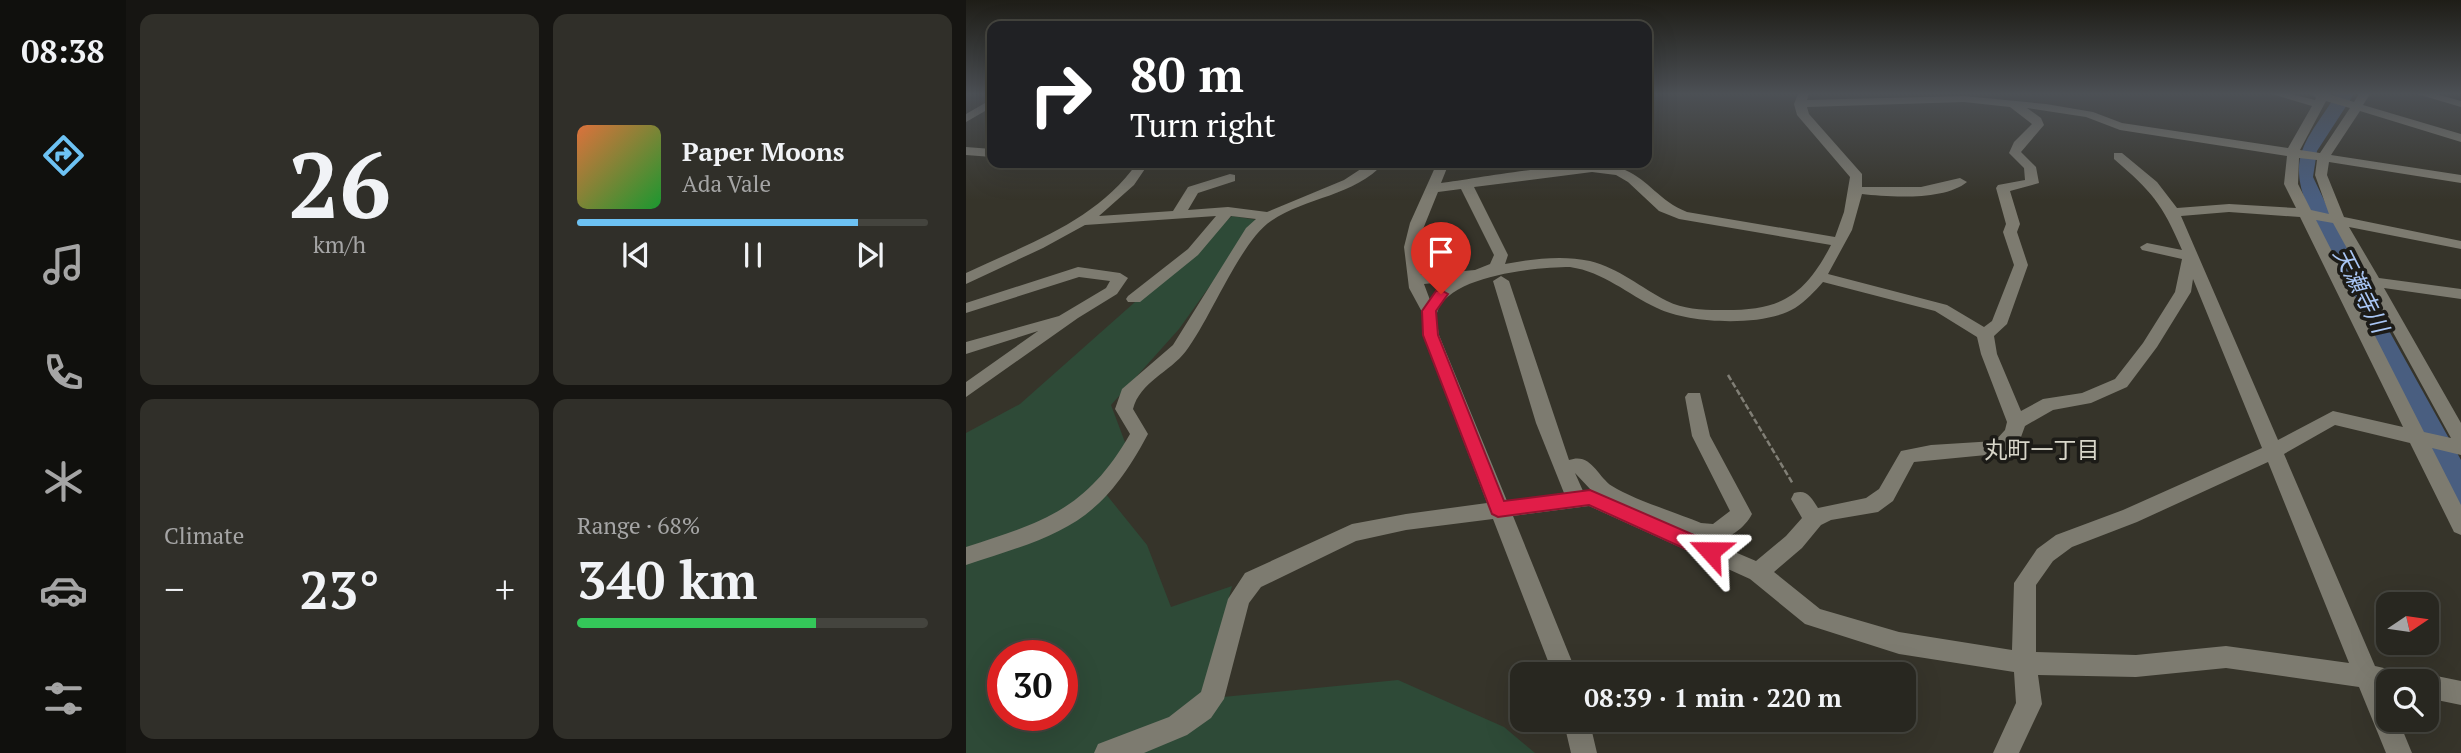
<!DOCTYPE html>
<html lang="en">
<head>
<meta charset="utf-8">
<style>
	body { margin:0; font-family:"PT Serif","Noto Sans JP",serif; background:#302f29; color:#f1f3f6; height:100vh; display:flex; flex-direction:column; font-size:26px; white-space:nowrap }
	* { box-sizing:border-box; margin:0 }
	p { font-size:23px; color:#a5a5a5 }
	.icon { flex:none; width:38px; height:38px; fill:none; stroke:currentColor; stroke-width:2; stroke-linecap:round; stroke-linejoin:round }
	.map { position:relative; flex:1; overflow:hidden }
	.drawer { display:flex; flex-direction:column; gap:14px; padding:14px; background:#161512; width:840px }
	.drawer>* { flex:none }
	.top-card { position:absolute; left:21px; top:21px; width:665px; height:147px; border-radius:14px; box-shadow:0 7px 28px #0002,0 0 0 2px #44443e; background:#202124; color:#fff; overflow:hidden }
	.needle { width:46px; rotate:77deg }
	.fabs { position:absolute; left:1410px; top:592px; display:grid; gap:14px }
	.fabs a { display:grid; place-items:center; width:63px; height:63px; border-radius:14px; background:#282720; box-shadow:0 7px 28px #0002,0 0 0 2px #44443e; font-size:35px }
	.speed { position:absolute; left:21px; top:640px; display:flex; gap:14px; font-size:35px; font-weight:700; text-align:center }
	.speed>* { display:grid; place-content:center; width:91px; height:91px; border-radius:50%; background:#282720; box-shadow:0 7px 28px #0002,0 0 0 2px #44443e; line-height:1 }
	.speed .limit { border:10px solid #d22; background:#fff; color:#111 }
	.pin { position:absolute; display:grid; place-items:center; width:60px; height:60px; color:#fff; margin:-72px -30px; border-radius:50% 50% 50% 0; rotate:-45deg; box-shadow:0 0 7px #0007 }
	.pin .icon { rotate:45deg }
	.me { position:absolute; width:77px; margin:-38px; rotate:294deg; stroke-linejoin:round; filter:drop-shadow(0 0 5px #0008) }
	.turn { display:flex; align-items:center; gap:24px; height:147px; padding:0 28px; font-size:32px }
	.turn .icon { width:91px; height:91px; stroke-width:2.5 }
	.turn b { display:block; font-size:49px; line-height:60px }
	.big { font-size:52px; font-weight:600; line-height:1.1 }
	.drawer .card { flex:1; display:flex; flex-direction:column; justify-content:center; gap:10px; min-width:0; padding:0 24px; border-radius:14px; background:#302f29 }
	.drawer .dial { align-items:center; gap:0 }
	.dial b { font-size:91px; line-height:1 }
	.song { display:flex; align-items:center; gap:21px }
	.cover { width:84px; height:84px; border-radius:10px; background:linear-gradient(135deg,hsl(20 70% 55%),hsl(130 70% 35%)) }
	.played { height:7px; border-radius:4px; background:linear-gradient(90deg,#6dc2f3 80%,#44443e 80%) }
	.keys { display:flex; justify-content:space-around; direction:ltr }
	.heat { display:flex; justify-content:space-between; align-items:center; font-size:38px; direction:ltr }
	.charge { height:10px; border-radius:5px; background:linear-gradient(90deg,#34c759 68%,#44443e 0) }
	.drawer .tiles { flex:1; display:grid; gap:14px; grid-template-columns:repeat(2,1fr) }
	.trip { position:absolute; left:544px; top:662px; width:406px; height:70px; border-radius:14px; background:#282720; box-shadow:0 7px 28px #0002,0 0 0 2px #44443e; font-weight:600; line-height:70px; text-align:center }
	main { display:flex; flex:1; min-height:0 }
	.dock { display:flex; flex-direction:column; width:126px; justify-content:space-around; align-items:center; background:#10100d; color:#a5a5a5 }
	.dock .icon { width:49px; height:49px }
	.dock .current { color:#6dc2f3 }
	.dock b { font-size:32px; color:#f1f3f6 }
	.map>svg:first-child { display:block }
	.green { fill:#2e4a37; fill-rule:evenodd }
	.water { fill:#495e80 }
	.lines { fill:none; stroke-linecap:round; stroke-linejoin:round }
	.path { stroke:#817f76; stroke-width:2.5; stroke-dasharray:6 2.5; stroke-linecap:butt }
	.minor { fill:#7d7b70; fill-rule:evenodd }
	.route { fill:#e11d48; stroke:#92132f; stroke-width:2 }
	.labels { text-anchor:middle; stroke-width:7; stroke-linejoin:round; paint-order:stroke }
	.water-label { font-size:23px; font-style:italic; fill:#a9c6f5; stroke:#1c1b17 }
	.neighbourhood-label { font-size:23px; fill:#d8d6ca; stroke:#1c1b17 }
</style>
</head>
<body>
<main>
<nav class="dock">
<b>08:38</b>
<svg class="icon current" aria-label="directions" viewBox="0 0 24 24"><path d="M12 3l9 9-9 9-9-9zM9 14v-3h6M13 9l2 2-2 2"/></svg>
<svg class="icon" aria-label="music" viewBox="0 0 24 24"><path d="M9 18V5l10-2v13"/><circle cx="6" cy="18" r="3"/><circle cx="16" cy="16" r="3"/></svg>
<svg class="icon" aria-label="phone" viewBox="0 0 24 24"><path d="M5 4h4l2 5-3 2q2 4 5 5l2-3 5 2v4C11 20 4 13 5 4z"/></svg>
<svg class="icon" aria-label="climate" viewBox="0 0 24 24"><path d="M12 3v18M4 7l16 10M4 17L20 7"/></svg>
<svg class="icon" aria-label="car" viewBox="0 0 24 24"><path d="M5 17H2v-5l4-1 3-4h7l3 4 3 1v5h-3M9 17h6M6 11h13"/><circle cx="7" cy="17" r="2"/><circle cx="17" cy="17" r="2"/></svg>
<svg class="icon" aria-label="filters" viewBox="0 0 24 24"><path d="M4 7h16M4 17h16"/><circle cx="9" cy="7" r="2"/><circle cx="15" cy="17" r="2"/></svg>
</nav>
<section class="drawer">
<div class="tiles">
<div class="card dial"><b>26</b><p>km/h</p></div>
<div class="card">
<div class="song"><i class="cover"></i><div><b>Paper Moons</b><p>Ada Vale</p></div></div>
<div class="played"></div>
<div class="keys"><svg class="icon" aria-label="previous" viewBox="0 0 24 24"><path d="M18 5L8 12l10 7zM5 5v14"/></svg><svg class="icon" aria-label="pause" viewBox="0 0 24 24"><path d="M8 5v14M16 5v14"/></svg><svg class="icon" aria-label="next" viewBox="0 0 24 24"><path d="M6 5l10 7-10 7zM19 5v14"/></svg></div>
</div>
<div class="card"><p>Climate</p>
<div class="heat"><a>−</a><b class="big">23°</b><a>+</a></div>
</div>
<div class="card"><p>Range · 68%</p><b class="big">340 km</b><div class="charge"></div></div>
</div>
</section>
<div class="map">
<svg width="1495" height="753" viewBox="0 0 1495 753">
	<rect width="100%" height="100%" fill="#36342a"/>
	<!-- green -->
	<path class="green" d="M266 216 291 220 213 329 145 405 160 445 131 483 181 545 205 607 266 586 236 699 432 680 538 727 569 753H0V433L54 404ZM37 656H96V716H37Z"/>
	<!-- water -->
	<path class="water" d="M1370 94H1388L1351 151 1347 177 1407 302 1495 460V509L1339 200C1321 151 1347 134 1370 94Z"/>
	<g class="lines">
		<!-- path -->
		<path class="path" d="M762 375 827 484"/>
		<!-- minor -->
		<path class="minor" d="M832 94H843L841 100 998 96 1080 104 1127 112 1156 123 1322 148 1346 106 1306 94H1325L1349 100 1350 98 1345 94H1363L1388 102 1393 94H1404L1397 105 1495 134V142L1394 111 1365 155 1495 175V183L1363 162 1361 175 1378 217 1495 241V249L1383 227 1413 278 1495 289V299L1418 288 1495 423V455L1466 448 1495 505V535L1488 532 1444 443 1369 425 1318 454 1409 666 1440 673 1443 681H1423V692L1420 691 1423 698V719H1432L1446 753H1420L1393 687 1260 668 1170 677 1072 675 1076 704 1053 753H1027L1050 703 1048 672 933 654 839 624 784 579 623 506 547 516 611 674H587L527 519 440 530 390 541 295 587 283 603 258 699 245 718 221 735 178 753H128L132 744 203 717 235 692 262 599 279 573 386 524 440 514 521 503 457 335 456 312 443 288 438 247 444 223 471 163H483L475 183C516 178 625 156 659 170 683 180 693 201 721 212L869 237 878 212 884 177 831 115 828 104ZM1360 101 1384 108 1354 153 1334 150ZM998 102 1044 107 1066 124 1048 142 1043 153 1058 168 1059 180 1032 185 1030 188 1040 224 1037 232 1048 265 1026 321 1018 327 981 305 862 274 886 230 896 194C923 197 978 201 1001 182L994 178 955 187H896V174L843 114 841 107ZM1061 108 1120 117 1154 130 1321 156 1318 184 1330 208 1263 204 1211 208 1191 182 1156 153H1148V159C1186 192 1196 203 1216 250L1181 243 1174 247 1176 250 1216 259 1209 292 1177 343 1149 379 1116 393 1077 399 1055 411 1031 354 1028 336 1041 324 1062 265 1051 232 1054 224 1044 191 1073 183 1070 167 1055 152 1078 125 1075 118ZM1333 158 1351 160 1349 175 1363 214 1345 210 1332 184ZM626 172 650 175 662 182 693 211 713 219 865 245C837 299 812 311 753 310 735 310 717 309 701 301 675 288 653 268 624 261 596 255 566 259 539 264L542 255 508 187ZM495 189 528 255 524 264 509 270 455 275 453 239 472 192ZM1263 212 1334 217 1437 427 1367 411 1312 440 1215 216ZM1350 220 1367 223 1485 438 1458 432ZM604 267C638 272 661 294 691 308 723 324 799 327 829 308 840 301 849 291 857 282L969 311 1011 337 1015 354 1041 422 1039 430 1029 441 965 445 935 451 913 489 900 498 852 508C845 497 841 489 828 493L825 499 836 518 820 536 790 561 743 541C759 543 779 528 786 514L744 436 734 393H722L719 397 726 436 764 511 747 524 735 523C711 513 666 499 646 486 631 476 625 452 603 460L543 281 535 276 527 281 570 423 598 493 541 501 473 335C472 328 470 320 471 313 481 275 572 267 604 267ZM1227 279 1296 448 1157 510 1090 535 1071 549 1048 583 1046 650 933 632 854 609 808 572 836 548 855 525 865 520 912 512 927 501 948 462 1041 453 1055 437 1059 426 1087 410 1125 403 1161 387 1191 347 1225 292ZM487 281 464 300 458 284ZM1302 462 1383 663 1260 646 1170 655 1070 652V585L1087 561 1106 547 1171 522ZM609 473 625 490 617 491Z
			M1451 94H1470L1495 101V107Z
			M26 99V107L0 122V114Z
			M0 147 26 149V157L0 155Z
			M171 163H183L168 185 133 216 207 211 222 187 264 174 269 175V181L232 193 222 210 262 207 301 212 378 180 404 163H418C389 196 340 197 305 221 274 242 245 318 220 351 204 372 174 382 167 409L182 434C133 526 95 534 0 565V547C78 522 121 509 164 434L149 409 156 389 207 345 280 228 290 219 265 216 232 255 174 302H162L160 299 162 296 222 249 250 216 119 225 77 248 0 284V273C61 244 131 221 171 163Z
			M275 163H287L288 166 282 170 278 169Z
			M112 267 154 273 162 278 151 294 112 318 0 397V382L72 331 0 354V342L93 316 140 288 144 281 113 277 0 313V303Z
			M1461 674 1495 681V705L1461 698V681H1451Z
			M597 719H623L631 753H605Z"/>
	</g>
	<!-- sky -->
	<linearGradient id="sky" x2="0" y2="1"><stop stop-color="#1e1d17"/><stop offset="0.47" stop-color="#4c5055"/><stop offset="1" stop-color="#4c5055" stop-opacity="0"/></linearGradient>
	<rect width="1495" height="200" fill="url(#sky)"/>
	<!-- route -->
	<path class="route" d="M475 290 482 294 470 311 472 335 538 501 624 490 751 545 754 551 751 557H737L623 505 532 517 526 514 457 335 456 311 470 291Z"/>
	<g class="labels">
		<!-- water labels -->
		<g class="water-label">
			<text transform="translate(1395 290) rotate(63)" y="8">天瀬寺川</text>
		</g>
		<!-- neighbourhood labels -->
		<g class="neighbourhood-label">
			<text x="1076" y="458">丸町一丁目</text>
		</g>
	</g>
</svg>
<div class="fabs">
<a><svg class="needle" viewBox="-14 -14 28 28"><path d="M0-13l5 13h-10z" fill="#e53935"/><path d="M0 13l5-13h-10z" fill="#a5a5a5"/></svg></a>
<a><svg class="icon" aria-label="search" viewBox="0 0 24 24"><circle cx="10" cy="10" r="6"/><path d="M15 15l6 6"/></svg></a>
</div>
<div class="speed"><div class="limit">30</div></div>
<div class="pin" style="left:475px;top:294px;background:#d93025"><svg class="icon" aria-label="arrive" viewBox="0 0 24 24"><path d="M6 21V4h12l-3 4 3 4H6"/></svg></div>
<svg class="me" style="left:744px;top:551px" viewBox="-20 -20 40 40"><path d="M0-17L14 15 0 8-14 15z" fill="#e11d48" stroke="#fff" stroke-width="4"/></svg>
<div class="trip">08:39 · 1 min · 220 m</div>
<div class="top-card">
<div class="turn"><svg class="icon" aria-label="right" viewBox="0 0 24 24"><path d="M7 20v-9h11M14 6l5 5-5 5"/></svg><div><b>80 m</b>Turn right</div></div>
</div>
</div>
</main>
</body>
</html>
